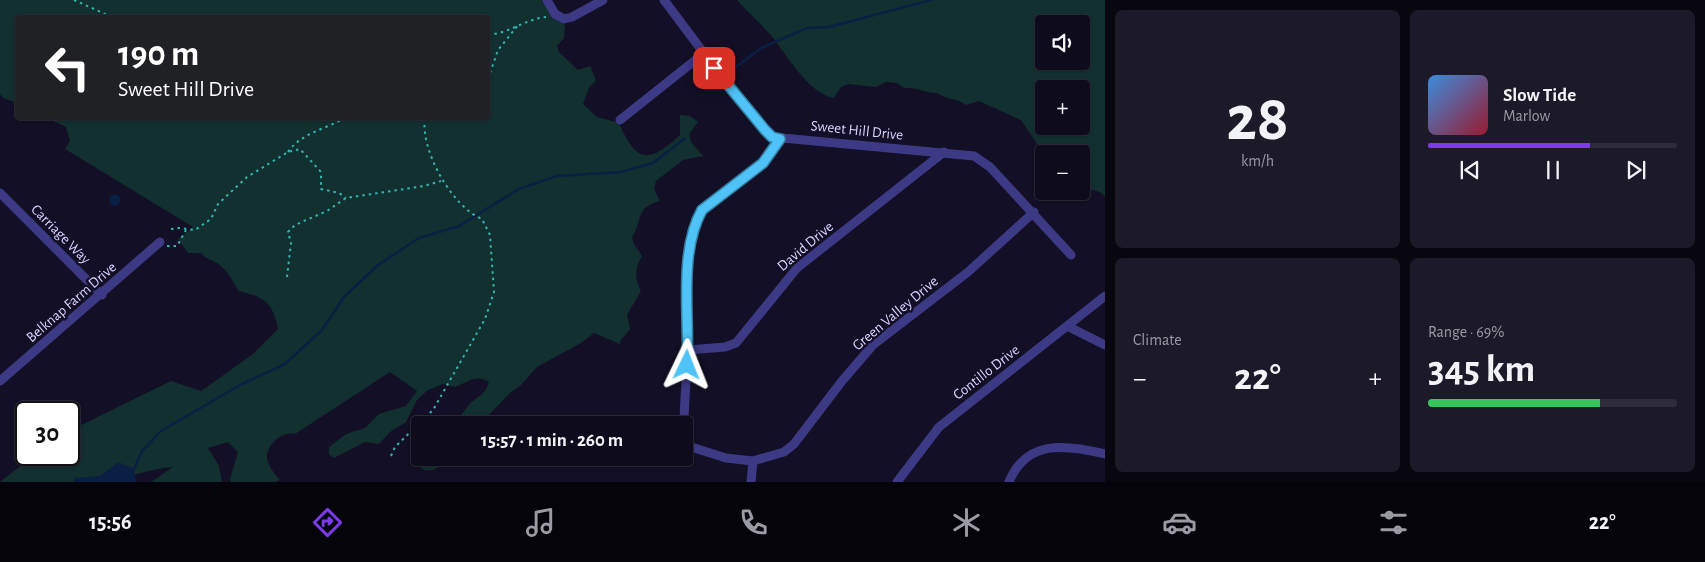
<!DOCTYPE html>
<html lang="en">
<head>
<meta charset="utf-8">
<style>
	body { margin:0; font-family:"Alegreya Sans",sans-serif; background:#1c1929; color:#f1f3f6; height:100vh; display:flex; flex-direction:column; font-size:19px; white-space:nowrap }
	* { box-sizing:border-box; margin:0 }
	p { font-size:16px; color:#9b9ba3 }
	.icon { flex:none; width:28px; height:28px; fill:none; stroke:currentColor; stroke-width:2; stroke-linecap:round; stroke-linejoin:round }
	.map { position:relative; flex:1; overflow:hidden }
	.side { display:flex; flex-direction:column; gap:10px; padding:10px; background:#08060f; width:600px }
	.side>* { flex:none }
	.guide { position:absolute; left:15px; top:15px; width:475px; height:105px; border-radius:5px; box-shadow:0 1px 4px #0004,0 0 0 1px #2e2b3b; background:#202124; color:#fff; overflow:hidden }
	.buttons { position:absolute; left:1035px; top:15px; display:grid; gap:10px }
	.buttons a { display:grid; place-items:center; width:55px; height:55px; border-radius:5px; background:#0e0b1c; box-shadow:0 1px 4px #0004,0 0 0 1px #2e2b3b; font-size:25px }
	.speed { position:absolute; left:15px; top:401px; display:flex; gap:10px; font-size:25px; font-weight:700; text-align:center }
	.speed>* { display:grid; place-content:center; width:65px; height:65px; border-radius:50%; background:#0e0b1c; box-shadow:0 1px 4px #0004,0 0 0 1px #2e2b3b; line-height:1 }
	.speed .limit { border:2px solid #111; border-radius:8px; background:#fff; color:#111 }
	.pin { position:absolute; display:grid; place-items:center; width:42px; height:42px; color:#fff; margin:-21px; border-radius:10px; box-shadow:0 2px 8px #0006 }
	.me { position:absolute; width:55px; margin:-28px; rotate:2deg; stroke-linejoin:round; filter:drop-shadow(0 0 4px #0008) }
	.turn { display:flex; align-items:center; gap:18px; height:105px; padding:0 20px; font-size:22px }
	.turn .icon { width:65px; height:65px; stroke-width:2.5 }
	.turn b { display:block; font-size:35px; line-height:42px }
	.big { font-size:38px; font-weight:600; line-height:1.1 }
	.side .widget { flex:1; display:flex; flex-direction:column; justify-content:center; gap:8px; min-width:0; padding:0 18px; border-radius:8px; background:#1c1929 }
	.side .dial { align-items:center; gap:0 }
	.dial b { font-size:65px; line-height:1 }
	.song { display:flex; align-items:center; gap:15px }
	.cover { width:60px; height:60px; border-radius:8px; background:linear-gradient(135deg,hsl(210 70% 55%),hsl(350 70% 35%)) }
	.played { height:5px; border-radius:2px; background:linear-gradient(90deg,#7c3aed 65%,#2e2b3b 65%) }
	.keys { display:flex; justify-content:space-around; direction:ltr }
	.heat { display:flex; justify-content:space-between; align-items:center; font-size:28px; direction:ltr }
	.charge { height:8px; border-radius:4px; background:linear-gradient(90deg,#34c759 69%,#2e2b3b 0) }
	.side .tiles { flex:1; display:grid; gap:10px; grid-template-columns:repeat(2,1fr) }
	.trip { position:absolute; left:411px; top:416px; width:282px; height:50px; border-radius:5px; background:#0e0b1c; box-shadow:0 1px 4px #0004,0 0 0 1px #2e2b3b; font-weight:600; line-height:50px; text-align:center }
	.tab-bar { display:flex; height:80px; justify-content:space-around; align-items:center; background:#06040b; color:#9b9ba3 }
	.tab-bar .icon { width:35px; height:35px }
	.tab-bar .on { color:#7c3aed }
	.tab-bar b { font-size:22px; color:#f1f3f6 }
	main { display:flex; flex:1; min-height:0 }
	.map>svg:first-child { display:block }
	.green { fill:#12302f; fill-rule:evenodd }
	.water { fill:#0a1f44 }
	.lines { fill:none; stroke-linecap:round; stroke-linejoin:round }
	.stream { stroke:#0a1f44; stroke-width:2.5 }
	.path { stroke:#2fb8b0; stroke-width:2; stroke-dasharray:2.5 4; stroke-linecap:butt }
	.minor { stroke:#3d3a85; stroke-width:9 }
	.route-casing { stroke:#337fa1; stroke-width:12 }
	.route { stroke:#4fc3f7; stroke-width:9 }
	.labels { text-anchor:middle; stroke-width:5; stroke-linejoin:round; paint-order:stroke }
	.street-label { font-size:15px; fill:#d9d4ff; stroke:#130f26 }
</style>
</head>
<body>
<main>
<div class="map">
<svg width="1105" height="482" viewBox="0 0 1105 482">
	<rect width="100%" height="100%" fill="#130f26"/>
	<!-- green -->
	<path class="green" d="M0 0H548L565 26 564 38 557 46 559 52 578 70 590 66 596 80 589 88 583 104 597 117 619 123C636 162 648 165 680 135V115L690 116 698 122 689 134 691 142 703 156 683 160 656 181 654 189 660 201C634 208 644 219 632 237L634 244 642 256C635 268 634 278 641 291L627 315 630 329 620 341V344L594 333 581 343 537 367 521 385 510 393 479 425H450C461 417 461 415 469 405 478 395 484 397 489 382 475 374 469 382 455 387L443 384 428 390 417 400 406 422 390 432 379 444 365 442 334 458 329 454V447L346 434 365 428 379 414 406 406 417 391 390 372 295 434C282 431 266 445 267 458 268 466 275 474 280 480L275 482H231L230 479 238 452 228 442 208 448 219 466 222 482H151L173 467C148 469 129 478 105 482 75 482 32 482 0 482L34 455H69V431L171 381 201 391 253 354 278 329C273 303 265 297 239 291 234 284 229 273 222 267 215 260 207 261 201 253H188L178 239 193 227 70 152 65 149 70 141 66 127 46 118H488V18H18L17 103 3 98 0 94Z
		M737 0H1105V197C1099 188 1091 191 1081 190V154H1044L1021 120 979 101 966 105C957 98 947 100 937 93 925 93 917 87 905 88L897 83 886 82 876 87 848 84 841 87 834 98C805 92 785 50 767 31 757 20 747 11 737 0ZM1044 24H1081V61H1044ZM1044 89H1081V126H1044Z
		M420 453V458H447C440 466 434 474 422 469L416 454Z"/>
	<!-- water -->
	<path class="water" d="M109.5 200a5.5 5.5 0 1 1 11 0a5.5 5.5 0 1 1-11 0Z
		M118 462 134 469 136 482H74V478L100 476Z"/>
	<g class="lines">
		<!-- stream -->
		<path class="stream" d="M736 67 761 48 807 28 829 27 931 0
			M134 469 142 451 161 431 240 385 285 364 322 330 344 297 378 265 419 238 459 226 519 189 557 176 621 172 653 163 684 139"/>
		<!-- path -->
		<path class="path" d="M74 0 114 18
			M488 33C501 38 527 18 546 17
			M488 79 498 50 519 24
			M288 152C301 133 326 129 345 118
			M171 229 179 228 195 230 211 219 218 204 247 177 288 152 300 149 321 172V189L339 193 346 198
			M167 246H177L186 230
			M287 277 291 243 288 232 295 225 327 211 346 198 424 186 441 181
			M391 456 395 447 433 410 485 319 494 292 490 235 482 219C452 207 420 150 425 118"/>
		<!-- minor -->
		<path class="minor" d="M547 0 555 14 564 19 572 17 603 0
			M664 0 736 96 772 137 974 156 990 167 1071 255
			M620 120 703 54
			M0 193 102 295
			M1067 326 1105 345
			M688 350 725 347 736 343 797 268 944 152
			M0 381 160 242
			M684 425C684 400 687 376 688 351 689 308 679 250 702 210L763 163 780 139
			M685 445 726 458 753 461
			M751 482 753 461 784 452 794 444 842 381 873 345 968 272 1034 212
			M897 482 939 427 1105 296
			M1009 482C1027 438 1068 445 1105 454"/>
	</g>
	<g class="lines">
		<!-- route casing -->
		<g class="route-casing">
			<path id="route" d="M687 365C690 318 678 253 702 210L763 163 780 139 772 137 765 130 714 68"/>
		</g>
		<!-- route -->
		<use href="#route" class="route"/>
	</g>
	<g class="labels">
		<!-- street labels -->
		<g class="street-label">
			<text transform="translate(857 130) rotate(6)" y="5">Sweet Hill Drive</text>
			<text transform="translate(61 234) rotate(45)" y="5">Carriage Way</text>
			<text transform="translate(805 246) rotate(-40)" y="5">David Drive</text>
			<text transform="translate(71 302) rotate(-41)" y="5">Belknap Farm Drive</text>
			<text transform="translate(895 313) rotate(-40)" y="5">Green Valley Drive</text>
			<text transform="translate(986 372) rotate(-38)" y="5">Contillo Drive</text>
		</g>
	</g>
</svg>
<div class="buttons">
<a><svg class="icon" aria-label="sound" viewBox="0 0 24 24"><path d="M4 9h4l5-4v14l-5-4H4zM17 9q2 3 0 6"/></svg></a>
<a>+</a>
<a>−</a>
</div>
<div class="speed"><div class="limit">30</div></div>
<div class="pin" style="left:714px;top:68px;background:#d93025"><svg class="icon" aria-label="arrive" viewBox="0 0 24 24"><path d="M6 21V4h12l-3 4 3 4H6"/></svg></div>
<svg class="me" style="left:687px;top:365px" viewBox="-20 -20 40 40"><path d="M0-17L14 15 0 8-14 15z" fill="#4fc3f7" stroke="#fff" stroke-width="4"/></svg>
<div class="trip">15:57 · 1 min · 260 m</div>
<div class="guide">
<div class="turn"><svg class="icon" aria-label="left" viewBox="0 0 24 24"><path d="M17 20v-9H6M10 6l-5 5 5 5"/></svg><div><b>190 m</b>Sweet Hill Drive</div></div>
</div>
</div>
<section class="side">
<div class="tiles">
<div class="widget dial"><b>28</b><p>km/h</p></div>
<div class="widget">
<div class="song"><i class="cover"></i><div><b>Slow Tide</b><p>Marlow</p></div></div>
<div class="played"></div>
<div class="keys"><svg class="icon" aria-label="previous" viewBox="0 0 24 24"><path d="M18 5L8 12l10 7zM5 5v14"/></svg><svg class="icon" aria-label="pause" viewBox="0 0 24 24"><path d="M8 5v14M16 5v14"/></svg><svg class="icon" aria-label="next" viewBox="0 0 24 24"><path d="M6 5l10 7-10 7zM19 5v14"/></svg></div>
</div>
<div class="widget"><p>Climate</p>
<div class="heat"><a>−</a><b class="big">22°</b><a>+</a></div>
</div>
<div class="widget"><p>Range · 69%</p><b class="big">345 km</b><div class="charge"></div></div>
</div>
</section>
</main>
<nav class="tab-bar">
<b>15:56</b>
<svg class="icon on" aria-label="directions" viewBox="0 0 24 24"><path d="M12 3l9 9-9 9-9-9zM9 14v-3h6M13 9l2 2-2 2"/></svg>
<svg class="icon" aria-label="music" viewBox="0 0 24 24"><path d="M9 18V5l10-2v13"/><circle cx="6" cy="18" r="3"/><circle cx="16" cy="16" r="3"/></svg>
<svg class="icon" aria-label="phone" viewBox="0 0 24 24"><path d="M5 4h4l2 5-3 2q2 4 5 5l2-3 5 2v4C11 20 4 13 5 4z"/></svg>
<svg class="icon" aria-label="climate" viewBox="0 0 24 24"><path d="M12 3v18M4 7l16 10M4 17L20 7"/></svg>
<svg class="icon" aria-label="car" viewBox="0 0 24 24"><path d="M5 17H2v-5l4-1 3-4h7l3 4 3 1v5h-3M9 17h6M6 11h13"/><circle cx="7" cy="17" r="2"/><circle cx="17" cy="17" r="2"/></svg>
<svg class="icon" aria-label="filters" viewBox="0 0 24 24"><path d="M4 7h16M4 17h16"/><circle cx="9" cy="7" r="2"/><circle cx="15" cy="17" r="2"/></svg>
<b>22°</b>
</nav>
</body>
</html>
